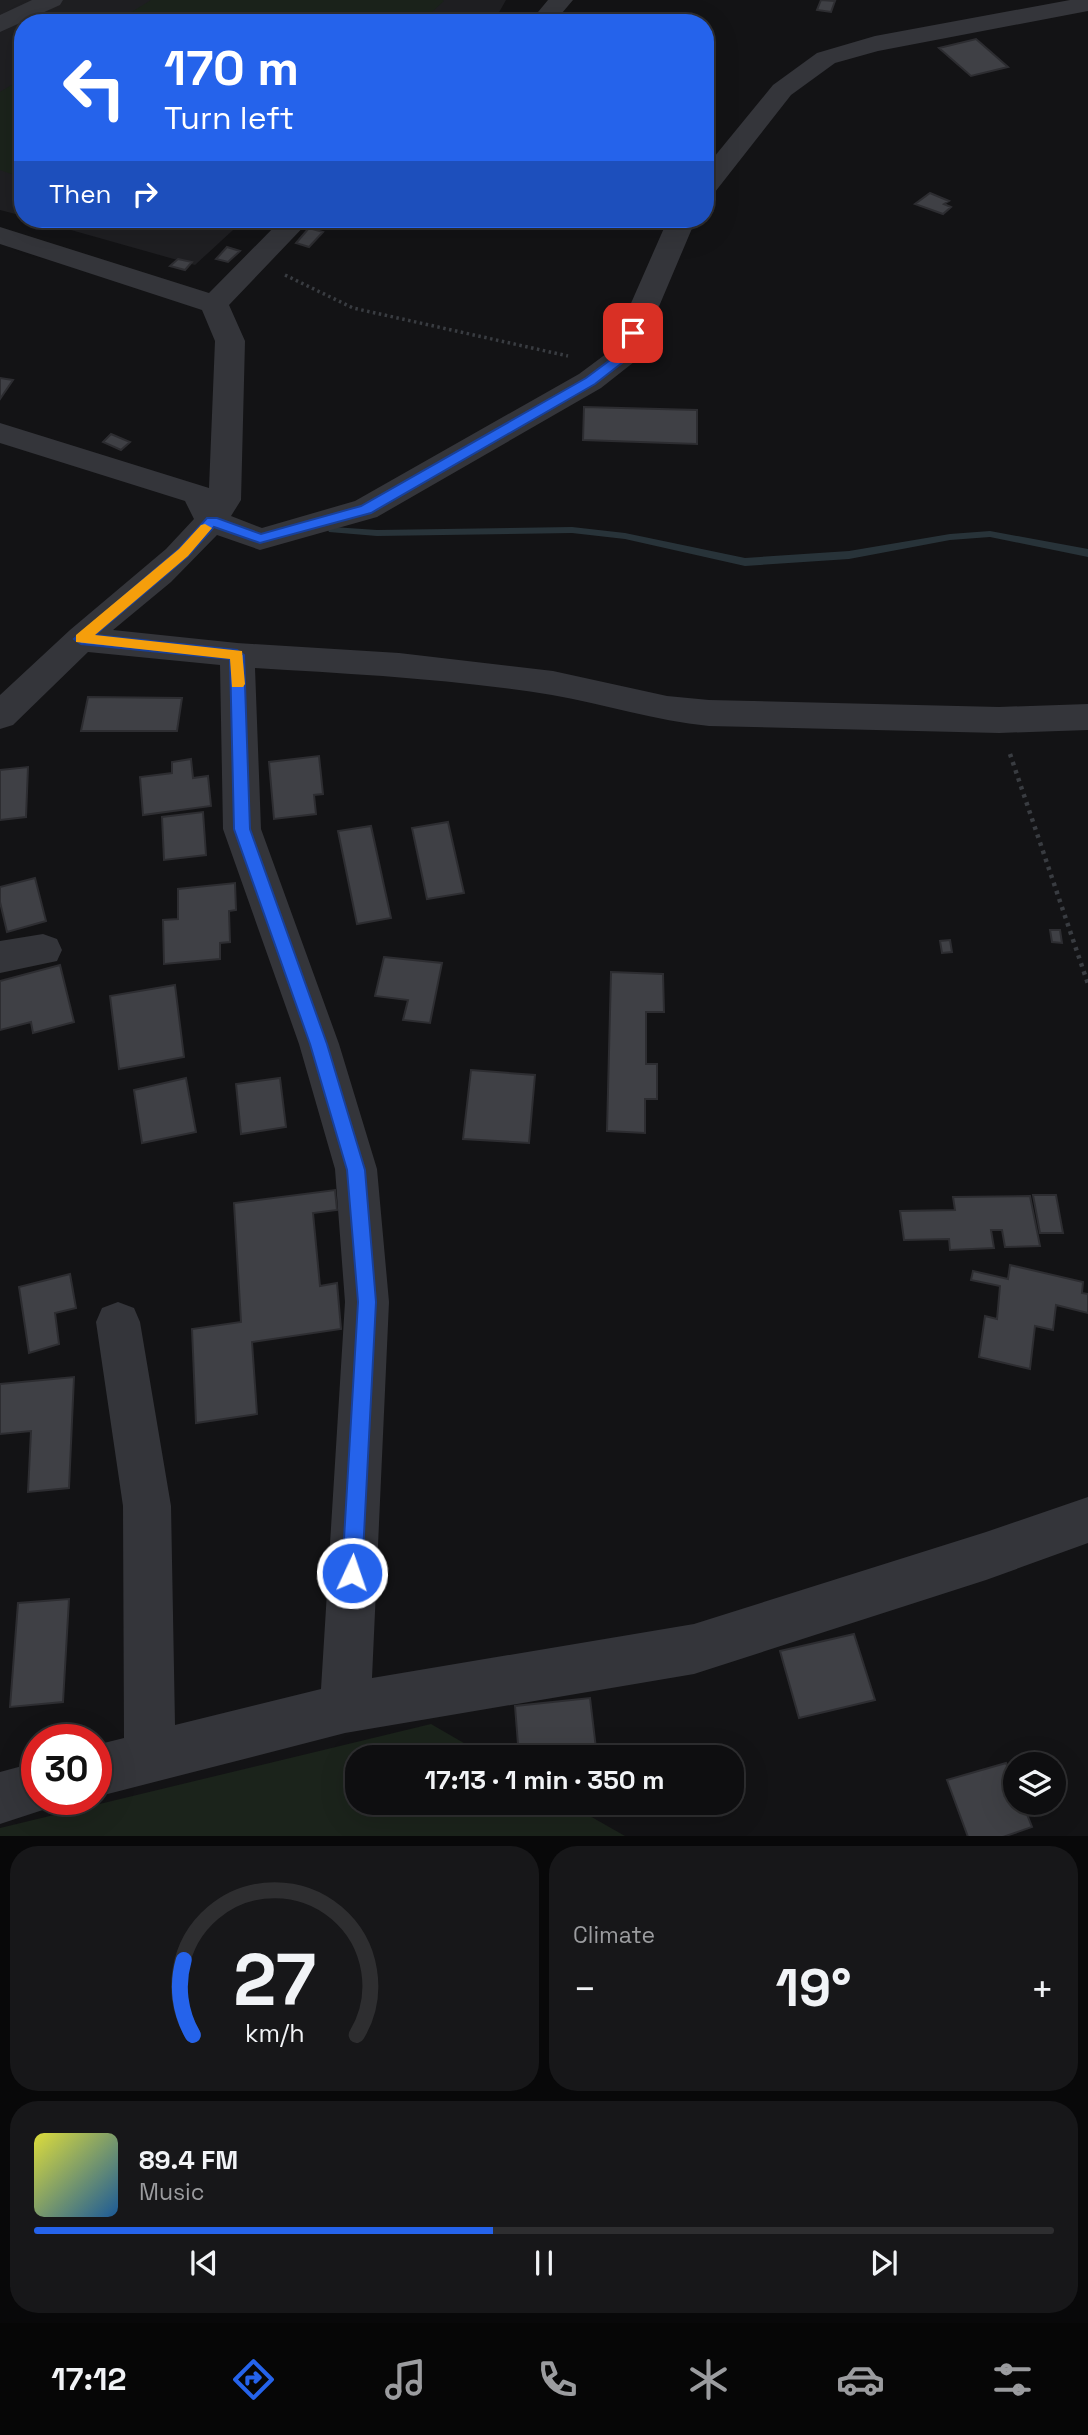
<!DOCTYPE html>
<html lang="en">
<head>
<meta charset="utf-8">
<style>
	body { margin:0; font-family:"Space Grotesk",sans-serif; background:#171719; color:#f1f3f6; height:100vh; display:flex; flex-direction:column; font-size:26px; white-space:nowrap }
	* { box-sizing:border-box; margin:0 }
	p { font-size:23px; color:#9b9c9f }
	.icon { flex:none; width:38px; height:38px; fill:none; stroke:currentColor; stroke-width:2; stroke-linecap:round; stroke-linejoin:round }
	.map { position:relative; height:1836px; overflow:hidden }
	.panel { display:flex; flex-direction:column; gap:10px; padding:10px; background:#080809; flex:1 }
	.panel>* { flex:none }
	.guide { position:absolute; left:14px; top:14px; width:700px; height:214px; border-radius:28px; box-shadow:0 7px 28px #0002,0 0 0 2px #2e2e30; background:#2563eb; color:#fff; overflow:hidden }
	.controls { position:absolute; left:1003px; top:1752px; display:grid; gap:14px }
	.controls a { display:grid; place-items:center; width:63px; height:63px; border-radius:50%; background:#0e0e10; box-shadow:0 7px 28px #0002,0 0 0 2px #2e2e30; font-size:35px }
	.speed { position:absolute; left:21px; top:1724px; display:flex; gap:14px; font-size:35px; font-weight:700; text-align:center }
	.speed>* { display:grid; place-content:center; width:91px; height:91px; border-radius:50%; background:#0e0e10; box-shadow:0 7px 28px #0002,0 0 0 2px #2e2e30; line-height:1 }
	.speed .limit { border:10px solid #d22; background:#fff; color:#111 }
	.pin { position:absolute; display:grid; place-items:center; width:60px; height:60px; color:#fff; margin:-30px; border-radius:14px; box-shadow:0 4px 10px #0006 }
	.me { position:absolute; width:77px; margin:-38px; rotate:3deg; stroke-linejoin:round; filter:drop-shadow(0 0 5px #0008) }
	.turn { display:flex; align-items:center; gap:24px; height:147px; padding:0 35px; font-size:32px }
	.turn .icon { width:91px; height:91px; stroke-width:2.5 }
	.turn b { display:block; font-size:49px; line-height:60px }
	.then { display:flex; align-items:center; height:66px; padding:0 35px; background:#0003; gap:14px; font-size:26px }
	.big { font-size:52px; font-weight:800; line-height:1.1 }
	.panel .card { flex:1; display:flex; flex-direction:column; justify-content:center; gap:10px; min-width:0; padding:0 24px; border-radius:28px; background:#171719 }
	.panel .dial { align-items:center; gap:0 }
	.dial svg { height:182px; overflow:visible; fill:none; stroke:#2e2e30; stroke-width:7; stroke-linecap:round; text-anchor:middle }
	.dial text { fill:#f1f3f6; stroke:none }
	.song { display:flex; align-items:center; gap:21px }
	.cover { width:84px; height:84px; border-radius:10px; background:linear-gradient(135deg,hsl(60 70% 55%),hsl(210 70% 35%)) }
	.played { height:7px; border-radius:4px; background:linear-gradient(90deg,#2563eb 45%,#2e2e30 45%) }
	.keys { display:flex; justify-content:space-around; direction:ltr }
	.heat { display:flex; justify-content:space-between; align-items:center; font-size:38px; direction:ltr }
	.panel .tiles { flex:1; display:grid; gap:10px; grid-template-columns:1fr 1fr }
	.card:last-child { grid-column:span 2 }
	.trip { position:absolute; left:345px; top:1745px; width:399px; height:70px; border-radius:28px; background:#0e0e10; box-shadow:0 7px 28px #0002,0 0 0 2px #2e2e30; font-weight:800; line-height:70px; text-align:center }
	.menu { display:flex; height:112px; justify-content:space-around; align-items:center; background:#060606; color:#9b9c9f }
	.menu .icon { width:49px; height:49px }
	.menu .active { color:#2563eb }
	.menu b { font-size:32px; color:#f1f3f6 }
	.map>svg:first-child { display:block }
	.built { fill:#1f1f22 }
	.green { fill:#1b231b }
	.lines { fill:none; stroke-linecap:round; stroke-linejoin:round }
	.stream { fill:#283339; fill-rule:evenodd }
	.building { fill:#3f4045; stroke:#2d2d31; stroke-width:2 }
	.path-far1 { stroke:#393c41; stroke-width:3.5; stroke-dasharray:2.5 3.5; stroke-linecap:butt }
	.path { stroke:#393c41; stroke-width:4.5; stroke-dasharray:3.5 5; stroke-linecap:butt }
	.minor { fill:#34353a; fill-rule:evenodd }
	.route { fill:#2563eb; stroke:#184099; stroke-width:2 }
	.slow { fill:#f59e0b }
</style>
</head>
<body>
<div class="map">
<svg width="1088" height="1837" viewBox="0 0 1088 1837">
	<rect width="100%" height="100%" fill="#131315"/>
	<!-- built -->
	<path class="built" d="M0 0H506L493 23H23V216L0 210Z
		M32 219H245L195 265Z"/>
	<!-- green -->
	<path class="green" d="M151 0H442L444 1 420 23H114Z
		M23 78V178L0 170V92Z
		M431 1724 488 1757H357V1802L567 1803 625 1836H0V1828Z"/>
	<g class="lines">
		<!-- stream -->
		<path class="stream" d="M333 527 377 530 572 527 625 533 745 558 849 551 950 534 990 531 1088 549V557L990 537 950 540 849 559 745 566 625 539 572 533 377 536 329 532 328 530Z"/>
	</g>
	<!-- building -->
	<path class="building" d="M821 0 835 1 831 12 817 10Z
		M976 39 1008 67 971 76 939 48Z
		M930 193 949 201 944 204 951 207 943 214 915 204Z
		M309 228 323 232 309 247 296 243Z
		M227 247 240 251 228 262 216 259Z
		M178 259 192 262 185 270 170 266Z
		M0 378 13 380 0 399Z
		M584 407 697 410V444L583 440Z
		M111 434 130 442 121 450 103 442Z
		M88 697 182 698 177 731H81Z
		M319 756 323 794 314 795 316 814 274 819 269 762Z
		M191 759 193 778 208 776 211 806 143 815 140 777 172 773V762Z
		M28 767 26 817 0 820V770Z
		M203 812 206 855 164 860 162 817Z
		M448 822 464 893 427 899 412 828Z
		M371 826 391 918 357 924 338 831Z
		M35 878 46 921 7 932 0 902V887Z
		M235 883 236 910 229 911 230 942 220 943V959L164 964 163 920 178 919V889Z
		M1050 930H1060L1062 943 1052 942Z
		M950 940 952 952 942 953 940 941Z
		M384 957 442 963 430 1023 403 1020 408 1000 375 996Z
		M60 965 74 1022 33 1033 31 1022 0 1030V981Z
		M611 972 663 974 664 1012H646V1064H657V1099H645V1133L607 1131Z
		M175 985 184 1057 119 1069 110 996Z
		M471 1070 535 1075 529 1143 463 1139Z
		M186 1078 196 1132 142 1143 134 1090Z
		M280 1078 286 1127 241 1134 236 1084Z
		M335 1190 337 1210 313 1213 320 1286 337 1283 341 1329 252 1342 257 1414 196 1423 192 1329 241 1322 234 1203Z
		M1033 1195H1056L1063 1233H1040Z
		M1030 1196 1040 1246 1005 1247 1002 1230H991L994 1248 950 1250 949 1239 904 1240 900 1211 955 1210 953 1197Z
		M1010 1265 1083 1282 1082 1293 1088 1294V1313L1056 1305 1053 1330 1035 1326 1030 1369 979 1357 985 1316 997 1319 1000 1286 971 1280 973 1271 1008 1279Z
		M70 1274 76 1308 55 1313 59 1344 29 1353 19 1287Z
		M74 1377 69 1488 28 1492 31 1431 0 1434V1384Z
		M69 1599 63 1702 10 1707 18 1603Z
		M854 1634 875 1700 799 1718 780 1651Z
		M590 1698 597 1757H519L515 1706Z
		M1006 1763 1015 1784V1802H1022L1032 1827 1003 1837H968L947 1780Z"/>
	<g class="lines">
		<!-- path-far1 -->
		<path class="path-far1" d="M285 275 353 308 568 356"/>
		<!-- path -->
		<path class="path" d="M1010 754 1088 984"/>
		<!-- minor -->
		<path class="minor" d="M32 0H63L60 5 0 32V15Z
			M548 0H573L562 13 561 23H537L538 12Z
			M1070 0H1088V11L878 51 835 63 791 95 715 192 705 194V168L773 85 817 53 875 36Z
			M282 219H311L229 305 245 341 241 500 231 516 262 528 355 501 579 374 610 351 668 219H696L638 356 634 362 601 388 377 517 260 550 217 535 171 582 113 630 237 643 399 653 553 671 667 696 709 700 999 707 1088 704V730L999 733 709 726C655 721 605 704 552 695 454 679 354 674 255 668L261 829 339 1044 377 1169 389 1302 372 1678 694 1624 986 1532 1088 1497V1543L986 1580 694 1674 345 1733 96 1797V1745L124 1738 123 1506 96 1322 102 1308 118 1302 134 1308 140 1322 171 1506 175 1725 321 1689 345 1302 335 1169 299 1044 223 829 220 665 88 652 13 725 0 729V695L70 630 166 549 194 519 185 501 0 443V423L209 488 215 341 202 310 0 244V227L209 293Z
			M43 934 57 939 62 950 57 961 0 973V941Z
			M37 1762V1799H58L55 1806 0 1824V1772Z"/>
	</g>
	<!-- route -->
	<path class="route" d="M633 330 639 333 627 359 595 384 371 513 260 543 214 527 188 556 95 635 237 650 244 655 250 829 327 1044 365 1170 376 1302 362 1573 359 1580 352 1582 345 1580 342 1573 358 1302 347 1170 310 1044 234 829 230 659 81 644 74 639 179 549 207 518H217L261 534 361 506 586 378 618 354 627 333Z"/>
	<!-- slow -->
	<path class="slow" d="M205 524 212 528 188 556 95 635 242 651 245 684 243 687H232L230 659 76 642V635L179 549 201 525Z"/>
</svg>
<div class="controls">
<a><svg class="icon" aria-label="layers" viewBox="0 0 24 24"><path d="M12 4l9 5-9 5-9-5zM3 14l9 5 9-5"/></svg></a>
</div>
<div class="speed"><div class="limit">30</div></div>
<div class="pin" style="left:633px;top:333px;background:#d93025"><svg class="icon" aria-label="arrive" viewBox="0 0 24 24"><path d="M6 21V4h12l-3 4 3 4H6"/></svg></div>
<svg class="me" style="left:352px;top:1573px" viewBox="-20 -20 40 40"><circle r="17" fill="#2563eb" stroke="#fff" stroke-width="3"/><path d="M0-11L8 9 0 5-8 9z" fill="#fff"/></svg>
<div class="trip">17:13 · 1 min · 350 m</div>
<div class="guide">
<div class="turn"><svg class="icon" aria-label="left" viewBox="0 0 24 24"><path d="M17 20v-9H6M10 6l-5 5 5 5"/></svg><div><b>170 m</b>Turn left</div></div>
<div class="then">Then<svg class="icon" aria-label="right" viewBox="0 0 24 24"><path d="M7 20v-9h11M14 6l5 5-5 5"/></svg></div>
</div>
</div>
<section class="panel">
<div class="tiles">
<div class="card dial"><svg viewBox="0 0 100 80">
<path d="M14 69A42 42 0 1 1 86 69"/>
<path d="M14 69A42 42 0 0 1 10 36" stroke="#2563eb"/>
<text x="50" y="56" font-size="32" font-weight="700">27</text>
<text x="50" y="72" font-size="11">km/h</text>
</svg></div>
<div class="card"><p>Climate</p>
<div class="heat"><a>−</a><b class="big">19°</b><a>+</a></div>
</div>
<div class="card">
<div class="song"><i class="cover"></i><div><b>89.4 FM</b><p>Music</p></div></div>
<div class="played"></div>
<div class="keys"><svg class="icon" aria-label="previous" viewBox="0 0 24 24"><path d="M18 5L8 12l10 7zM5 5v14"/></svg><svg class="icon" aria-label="pause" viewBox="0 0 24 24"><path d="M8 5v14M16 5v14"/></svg><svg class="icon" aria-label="next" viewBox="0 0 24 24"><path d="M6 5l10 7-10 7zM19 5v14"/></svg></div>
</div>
</div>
</section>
<nav class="menu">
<b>17:12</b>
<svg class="icon active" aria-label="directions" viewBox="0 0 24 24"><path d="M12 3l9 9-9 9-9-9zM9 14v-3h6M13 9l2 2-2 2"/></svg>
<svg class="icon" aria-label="music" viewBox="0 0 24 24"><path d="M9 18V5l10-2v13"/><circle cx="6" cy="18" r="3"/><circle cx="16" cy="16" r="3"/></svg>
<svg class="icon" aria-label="phone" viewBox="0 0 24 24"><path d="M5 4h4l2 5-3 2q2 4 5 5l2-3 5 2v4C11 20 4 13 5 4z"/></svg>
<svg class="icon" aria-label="climate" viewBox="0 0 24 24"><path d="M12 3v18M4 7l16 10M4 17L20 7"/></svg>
<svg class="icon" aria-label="car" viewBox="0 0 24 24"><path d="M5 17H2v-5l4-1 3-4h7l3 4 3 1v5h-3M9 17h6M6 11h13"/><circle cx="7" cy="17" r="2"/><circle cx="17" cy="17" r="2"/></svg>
<svg class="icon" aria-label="filters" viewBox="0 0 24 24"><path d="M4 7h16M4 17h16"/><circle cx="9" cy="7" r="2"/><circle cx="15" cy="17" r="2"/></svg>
</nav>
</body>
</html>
